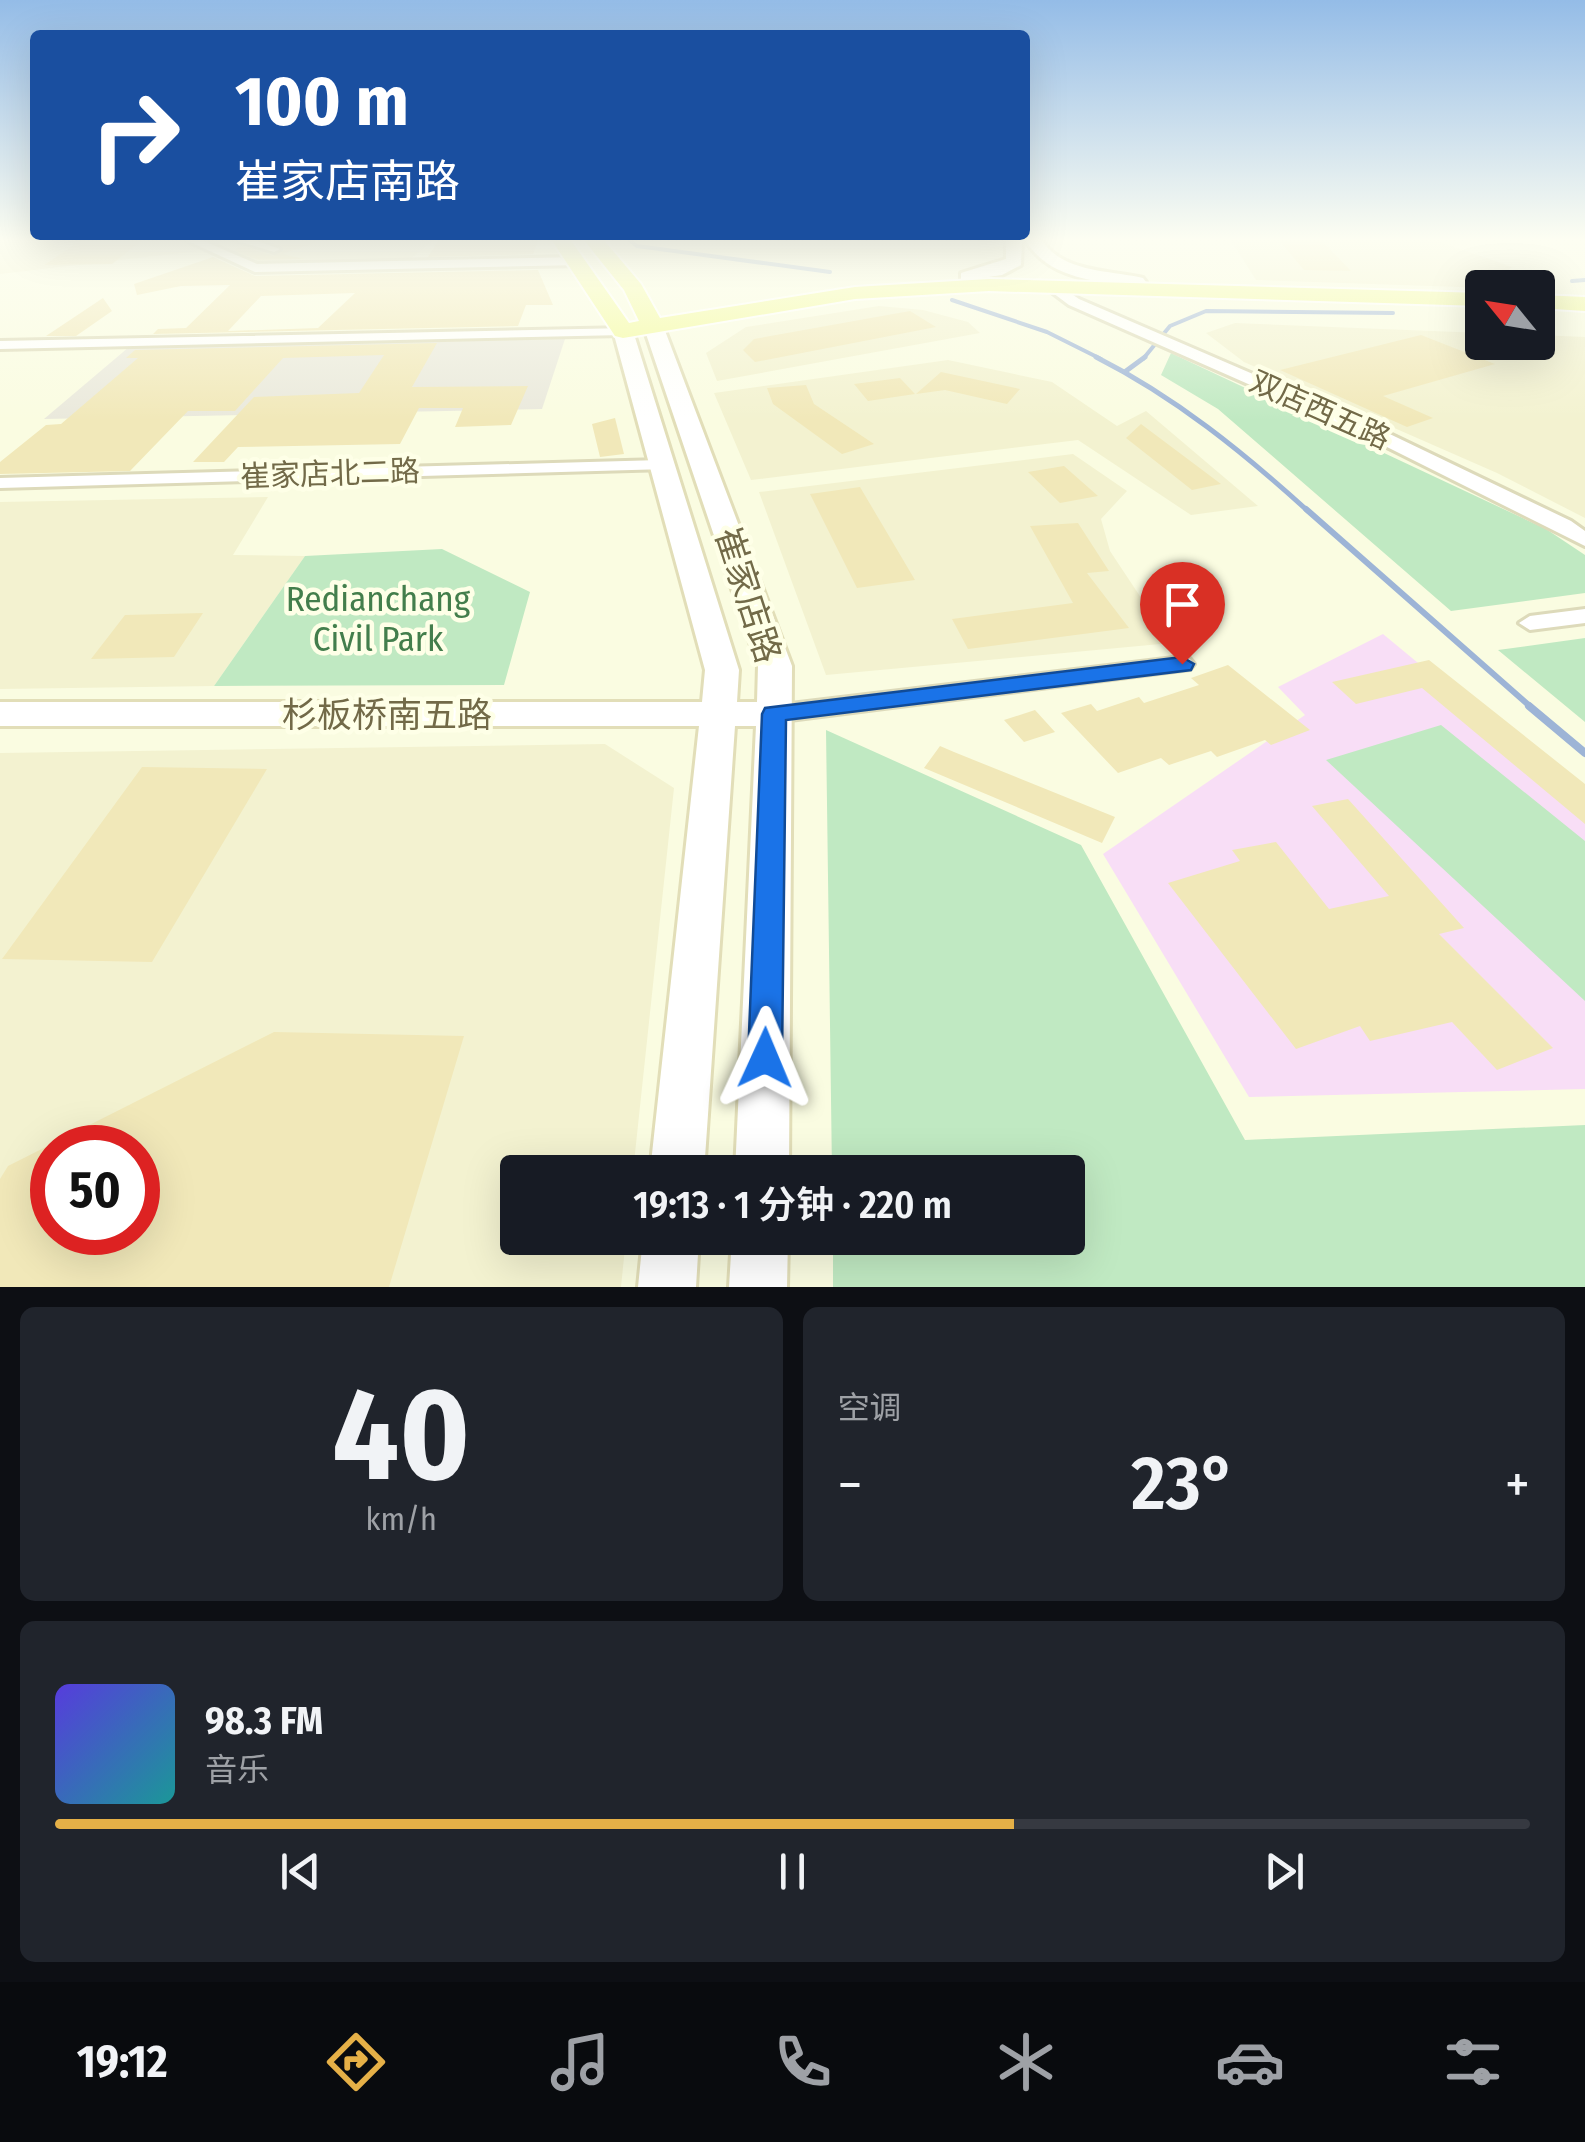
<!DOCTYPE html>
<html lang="zh">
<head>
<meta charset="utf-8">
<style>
	body { margin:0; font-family:"Fira Sans Condensed","Noto Sans SC",sans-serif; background:#20242c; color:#f1f3f6; height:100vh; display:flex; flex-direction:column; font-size:38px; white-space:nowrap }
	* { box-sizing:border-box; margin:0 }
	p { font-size:32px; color:#9ea1a6 }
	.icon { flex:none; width:55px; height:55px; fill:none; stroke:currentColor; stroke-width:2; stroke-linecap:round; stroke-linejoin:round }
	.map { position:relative; height:1287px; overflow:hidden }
	.side { display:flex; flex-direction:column; gap:20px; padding:20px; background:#0d0f14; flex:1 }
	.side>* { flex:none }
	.top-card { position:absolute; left:30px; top:30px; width:1000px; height:210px; border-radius:10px; box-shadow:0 10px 40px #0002; background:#1a4fa0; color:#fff; overflow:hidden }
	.needle { width:65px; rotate:300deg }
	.controls { position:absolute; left:1465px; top:270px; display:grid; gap:20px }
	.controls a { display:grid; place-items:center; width:90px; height:90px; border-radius:10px; background:#171b24; box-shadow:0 10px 40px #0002; font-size:50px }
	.speed { position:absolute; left:30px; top:1125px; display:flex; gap:20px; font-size:50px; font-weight:700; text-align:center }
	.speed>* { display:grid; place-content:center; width:130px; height:130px; border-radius:50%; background:#171b24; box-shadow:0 10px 40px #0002; line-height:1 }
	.speed .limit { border:15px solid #d22; background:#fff; color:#111 }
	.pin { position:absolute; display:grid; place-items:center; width:85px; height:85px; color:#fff; margin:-102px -42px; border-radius:50% 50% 50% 0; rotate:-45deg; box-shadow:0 0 10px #0007 }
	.pin .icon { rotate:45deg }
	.me { position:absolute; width:110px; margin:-55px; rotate:1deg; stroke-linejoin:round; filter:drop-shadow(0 0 8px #0008) }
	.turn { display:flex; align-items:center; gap:35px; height:210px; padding:0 40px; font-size:45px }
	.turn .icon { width:130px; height:130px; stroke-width:2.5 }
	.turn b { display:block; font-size:70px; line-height:85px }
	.big { font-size:75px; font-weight:600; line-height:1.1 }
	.side .card { flex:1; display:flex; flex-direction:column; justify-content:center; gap:15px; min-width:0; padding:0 35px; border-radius:15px; background:#20242c }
	.side .dial { align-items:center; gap:0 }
	.dial b { font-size:130px; line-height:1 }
	.song { display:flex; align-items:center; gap:30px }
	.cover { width:120px; height:120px; border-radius:15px; background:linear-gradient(135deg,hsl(250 70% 55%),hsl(180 70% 35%)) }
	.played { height:10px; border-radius:5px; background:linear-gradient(90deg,#e5b047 65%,#363941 65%) }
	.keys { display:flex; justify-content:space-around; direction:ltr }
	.heat { display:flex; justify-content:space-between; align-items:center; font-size:55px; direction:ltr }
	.side .tiles { flex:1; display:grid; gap:20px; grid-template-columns:1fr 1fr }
	.card:last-child { grid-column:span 2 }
	.trip { position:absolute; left:500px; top:1155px; width:585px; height:100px; border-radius:10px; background:#171b24; box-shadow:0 10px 40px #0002; font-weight:600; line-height:100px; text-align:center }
	.menu { display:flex; height:160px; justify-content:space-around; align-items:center; background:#090b0e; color:#9ea1a6 }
	.menu .icon { width:70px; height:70px }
	.menu .current { color:#e5b047 }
	.menu b { font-size:45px; color:#f1f3f6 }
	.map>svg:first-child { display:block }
	.residential { fill:#f3f2d0; fill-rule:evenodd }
	.industrial { fill:#eae9dc }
	.education { fill:#f8def6 }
	.green { fill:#c0e9c2 }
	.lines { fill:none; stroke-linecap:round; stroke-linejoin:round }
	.stream-far3 { stroke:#9db4d6; stroke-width:4 }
	.stream-far2 { stroke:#9db4d6; stroke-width:5 }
	.stream-far1 { stroke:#9db4d6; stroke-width:6 }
	.stream { stroke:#9db4d6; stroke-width:8 }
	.building { fill:#f1e8b9; fill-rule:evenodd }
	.street-casing { stroke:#dddaba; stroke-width:6 }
	.secondary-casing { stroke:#e2deb8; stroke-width:6 }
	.primary-casing { stroke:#fff; stroke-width:4 }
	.street { fill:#fff; fill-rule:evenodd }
	.secondary { fill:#fff; fill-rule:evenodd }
	.primary { fill:#f3fa9a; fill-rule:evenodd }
	.route { fill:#1a73e8; stroke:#114b97; stroke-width:2.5 }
	.labels { text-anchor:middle; stroke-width:9; stroke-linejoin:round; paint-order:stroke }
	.far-street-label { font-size:30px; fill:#726a48; stroke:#feffe7 }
	.street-label { font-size:35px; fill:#726a48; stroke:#feffe7 }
	.park-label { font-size:35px; fill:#437e4c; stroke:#feffe7 }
</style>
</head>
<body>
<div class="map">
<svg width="1585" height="1287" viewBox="0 0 1585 1287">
	<rect width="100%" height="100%" fill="#fafce1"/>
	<!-- residential -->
	<path class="residential" d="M0 239H189L216 249 0 274Z
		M199 239H435L408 261 259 265Z
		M1230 239H1432L1512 267 1488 288 1256 280Z
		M879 306 923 310 968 322 980 333 717 381 706 353 746 327Z
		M1235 323 1482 333V342H1538V335L1585 337V518L1497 473 1244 362 1206 333Z
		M948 360 1052 382 1117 426 1146 411 1258 506 1191 515 1078 440 751 480 714 393Z
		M1073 454 1127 491 1101 519 1110 551 1171 643 826 675 759 492Z
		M268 497 233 555 305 556 214 686 0 689V502Z
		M605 744 674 788 633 1172H518V1238H626L621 1287H0V753ZM52 1148H138V1232H52Z"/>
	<!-- industrial -->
	<path class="industrial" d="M565 339 542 409 44 419 129 347Z"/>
	<!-- education -->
	<path class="education" d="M1383 634 1585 801V1089L1249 1097 1103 854 1305 715 1278 687Z"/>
	<!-- green -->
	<path class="green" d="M1171 353 1546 529 1585 555V593L1451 611 1218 409 1161 375Z
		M442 549 530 592 504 685 214 686 305 556Z
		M1585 638V722L1498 650Z
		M1441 725 1585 841V1001L1326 760Z
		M826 730 1081 845 1245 1140 1585 1125V1287H833V1238H1068V1172H832Z"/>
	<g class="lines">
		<!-- stream-far3 -->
		<path class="stream-far3" d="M628 239 637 246 830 272
			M1572 281 1585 280
			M952 300 1047 332 1101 359
			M1143 359 1170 326 1206 311 1393 313"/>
		<!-- stream-far2 -->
		<path class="stream-far2" d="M1096 357C1175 397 1243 452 1309 512
			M1126 371 1145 357"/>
		<!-- stream-far1 -->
		<path class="stream-far1" d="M1306 509 1532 708"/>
		<!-- stream -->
		<path class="stream" d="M1529 706 1585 753"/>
	</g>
	<!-- building -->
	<path class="building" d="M83 239H144L112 264 44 265Z
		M264 239H317V242L282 254 304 259 258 260 233 250 243 246 273 256 284 250 281 245Z
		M439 239H539L533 254 428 257Z
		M1278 239H1320L1351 271 1304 270Z
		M213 257 255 276 538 270 553 305H526L518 326 153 334 158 329 186 328 230 285 181 286 137 295 134 284ZM355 293 318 328 228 331 261 296Z
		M103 298 112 311 76 336H46Z
		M910 311 936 327 755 362 743 350 754 339Z
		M1421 335 1495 364 1383 396 1433 418 1407 427 1280 370Z
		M437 343 412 387 528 386 511 425 455 427 463 408H419L400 444 238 447 224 462H193L254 397 359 393 384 355 283 358 235 411H188L130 471 0 474V462L46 425 61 424 138 358H126L135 350Z
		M941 372 1020 389 1007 404 945 390 916 394Z
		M900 378 915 394 868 401 854 384Z
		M806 385 814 404 874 444 842 454 773 404 767 388Z
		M615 418 624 454 600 457 592 424Z
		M1141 424 1221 484 1192 490 1126 438Z
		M1064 466 1098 496 1060 503 1028 472Z
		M860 487 915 580 857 588 810 494Z
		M1078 523 1109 571 1087 573 1129 628 968 649 952 619 1073 603 1030 526Z
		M203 613 174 657 91 659 125 615Z
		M1429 660 1585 784V824L1422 688 1356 704 1332 682Z
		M1228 665 1310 730 1271 745 1265 740 1217 757 1211 751 1169 765 1161 758 1118 773 1061 713 1091 704 1097 711 1139 697 1144 703 1199 685 1191 678Z
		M1035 710 1055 732 1024 742 1004 720Z
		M940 746 954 752 1115 817 1102 843 924 768Z
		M142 767 267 769 152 962 2 959Z
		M1348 799 1464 928 1439 934 1553 1048 1497 1070 1452 1022 1370 1041 1360 1026 1296 1049 1168 883 1240 861 1232 850 1276 842 1329 909 1389 896 1312 806Z
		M274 1032 464 1036 389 1287H0V1179L8 1166ZM52 1148H138V1232H52Z"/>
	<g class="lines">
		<!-- street casing -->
		<g class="street-casing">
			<path id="street" d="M184 239H199L257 264 577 257 583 261 577 265 255 272Z
				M232 239H251L280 249 274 252Z
				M1049 284H1057L1079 299 1371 425 1571 521 1585 531V546L1359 433 1069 305 1049 290Z
				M628 328V334L623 335 0 349V341Z
				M661 460 670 465 667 469 0 488V478Z
				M1585 609V623L1530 630 1519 623 1530 616Z
				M1182 657 1190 659 1194 664 1190 669 774 722 765 720 762 714 765 708 774 706Z"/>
		</g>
		<!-- secondary casing -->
		<g class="secondary-casing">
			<path id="secondary" d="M1006 239H1022L1021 265 1002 275 961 281V273L1006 259Z
				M1025 239H1041C1062 273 1109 270 1143 278L1146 282 1137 287C1096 281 1047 279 1025 239Z
				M654 322 664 328 792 666 789 1172H735L756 726H735L704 1172H650L699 726H0V702H702L705 670 613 331 623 325 633 331 739 670 737 702H757L758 666 644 328Z
				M643 1238H699L696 1287H638Z
				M732 1238H788L787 1287H729Z"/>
		</g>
		<!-- primary casing -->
		<g class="primary-casing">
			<path id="primary" d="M551 239H570L629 323 639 321 624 290 583 239H603L641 284 660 318 855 287 989 279 1482 293V306L989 291 855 299 623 338 615 336Z
				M1538 295 1585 297V311L1538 308Z"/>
		</g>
		<!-- street -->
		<use href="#street" class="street"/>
		<!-- secondary -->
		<use href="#secondary" class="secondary"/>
		<!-- primary -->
		<use href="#primary" class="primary"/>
	</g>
	<!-- sky -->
	<linearGradient id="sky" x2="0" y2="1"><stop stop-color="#94bce7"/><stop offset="0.57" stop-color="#fdfef2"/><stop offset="1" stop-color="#fdfef2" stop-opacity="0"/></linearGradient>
	<rect width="1585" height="420" fill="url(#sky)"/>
	<!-- route -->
	<path class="route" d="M1182 657 1194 664 1191 670 786 720 782 1058 777 1069 765 1074 753 1069 748 1058 762 714 765 708Z"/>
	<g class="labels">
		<!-- far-street labels -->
		<g class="far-street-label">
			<text transform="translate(1320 410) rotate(24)" y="10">双店西五路</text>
			<text transform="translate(330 474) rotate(-2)" y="10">崔家店北二路</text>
		</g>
		<!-- street labels -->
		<g class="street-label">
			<text transform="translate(748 595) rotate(72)" y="12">崔家店路</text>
			<text x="387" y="727">杉板桥南五路</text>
		</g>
		<!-- park labels -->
		<g class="park-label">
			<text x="378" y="611">Redianchang<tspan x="378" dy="40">Civil Park</tspan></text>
		</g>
	</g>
</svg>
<div class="controls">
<a><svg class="needle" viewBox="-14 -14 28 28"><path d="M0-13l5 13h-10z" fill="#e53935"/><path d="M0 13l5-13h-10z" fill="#9ea1a6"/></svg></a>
</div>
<div class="speed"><div class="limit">50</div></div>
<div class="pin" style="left:1182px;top:664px;background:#d93025"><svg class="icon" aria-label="arrive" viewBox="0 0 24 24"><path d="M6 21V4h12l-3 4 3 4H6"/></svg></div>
<svg class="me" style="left:765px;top:1058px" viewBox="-20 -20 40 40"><path d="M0-17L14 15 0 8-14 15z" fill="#1a73e8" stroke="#fff" stroke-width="4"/></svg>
<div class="trip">19:13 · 1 分钟 · 220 m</div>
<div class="top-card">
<div class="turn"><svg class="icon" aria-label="right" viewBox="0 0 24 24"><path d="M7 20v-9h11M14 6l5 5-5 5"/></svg><div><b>100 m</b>崔家店南路</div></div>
</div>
</div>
<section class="side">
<div class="tiles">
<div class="card dial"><b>40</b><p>km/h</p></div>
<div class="card"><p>空调</p>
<div class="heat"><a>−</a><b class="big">23°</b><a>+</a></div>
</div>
<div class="card">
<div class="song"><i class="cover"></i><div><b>98.3 FM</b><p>音乐</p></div></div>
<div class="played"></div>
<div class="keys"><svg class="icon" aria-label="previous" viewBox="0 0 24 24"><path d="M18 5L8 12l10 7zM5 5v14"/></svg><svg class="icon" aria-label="pause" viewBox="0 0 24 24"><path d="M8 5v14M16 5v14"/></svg><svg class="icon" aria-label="next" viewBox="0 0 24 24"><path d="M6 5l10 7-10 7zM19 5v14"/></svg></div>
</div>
</div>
</section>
<nav class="menu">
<b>19:12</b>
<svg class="icon current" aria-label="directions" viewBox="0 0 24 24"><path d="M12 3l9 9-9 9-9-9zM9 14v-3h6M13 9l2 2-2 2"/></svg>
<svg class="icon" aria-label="music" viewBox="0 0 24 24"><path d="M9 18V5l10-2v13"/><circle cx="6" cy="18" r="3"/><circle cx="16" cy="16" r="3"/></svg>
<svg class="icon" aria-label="phone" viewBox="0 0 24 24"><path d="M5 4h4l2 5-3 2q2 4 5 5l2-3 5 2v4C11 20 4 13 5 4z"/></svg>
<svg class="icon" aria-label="climate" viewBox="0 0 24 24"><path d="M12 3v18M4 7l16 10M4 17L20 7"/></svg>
<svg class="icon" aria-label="car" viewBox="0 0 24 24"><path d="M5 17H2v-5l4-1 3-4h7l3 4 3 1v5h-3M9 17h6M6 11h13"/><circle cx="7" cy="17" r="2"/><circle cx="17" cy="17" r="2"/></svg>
<svg class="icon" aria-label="filters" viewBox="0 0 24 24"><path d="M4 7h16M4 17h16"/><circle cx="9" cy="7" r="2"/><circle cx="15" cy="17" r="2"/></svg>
</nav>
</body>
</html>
